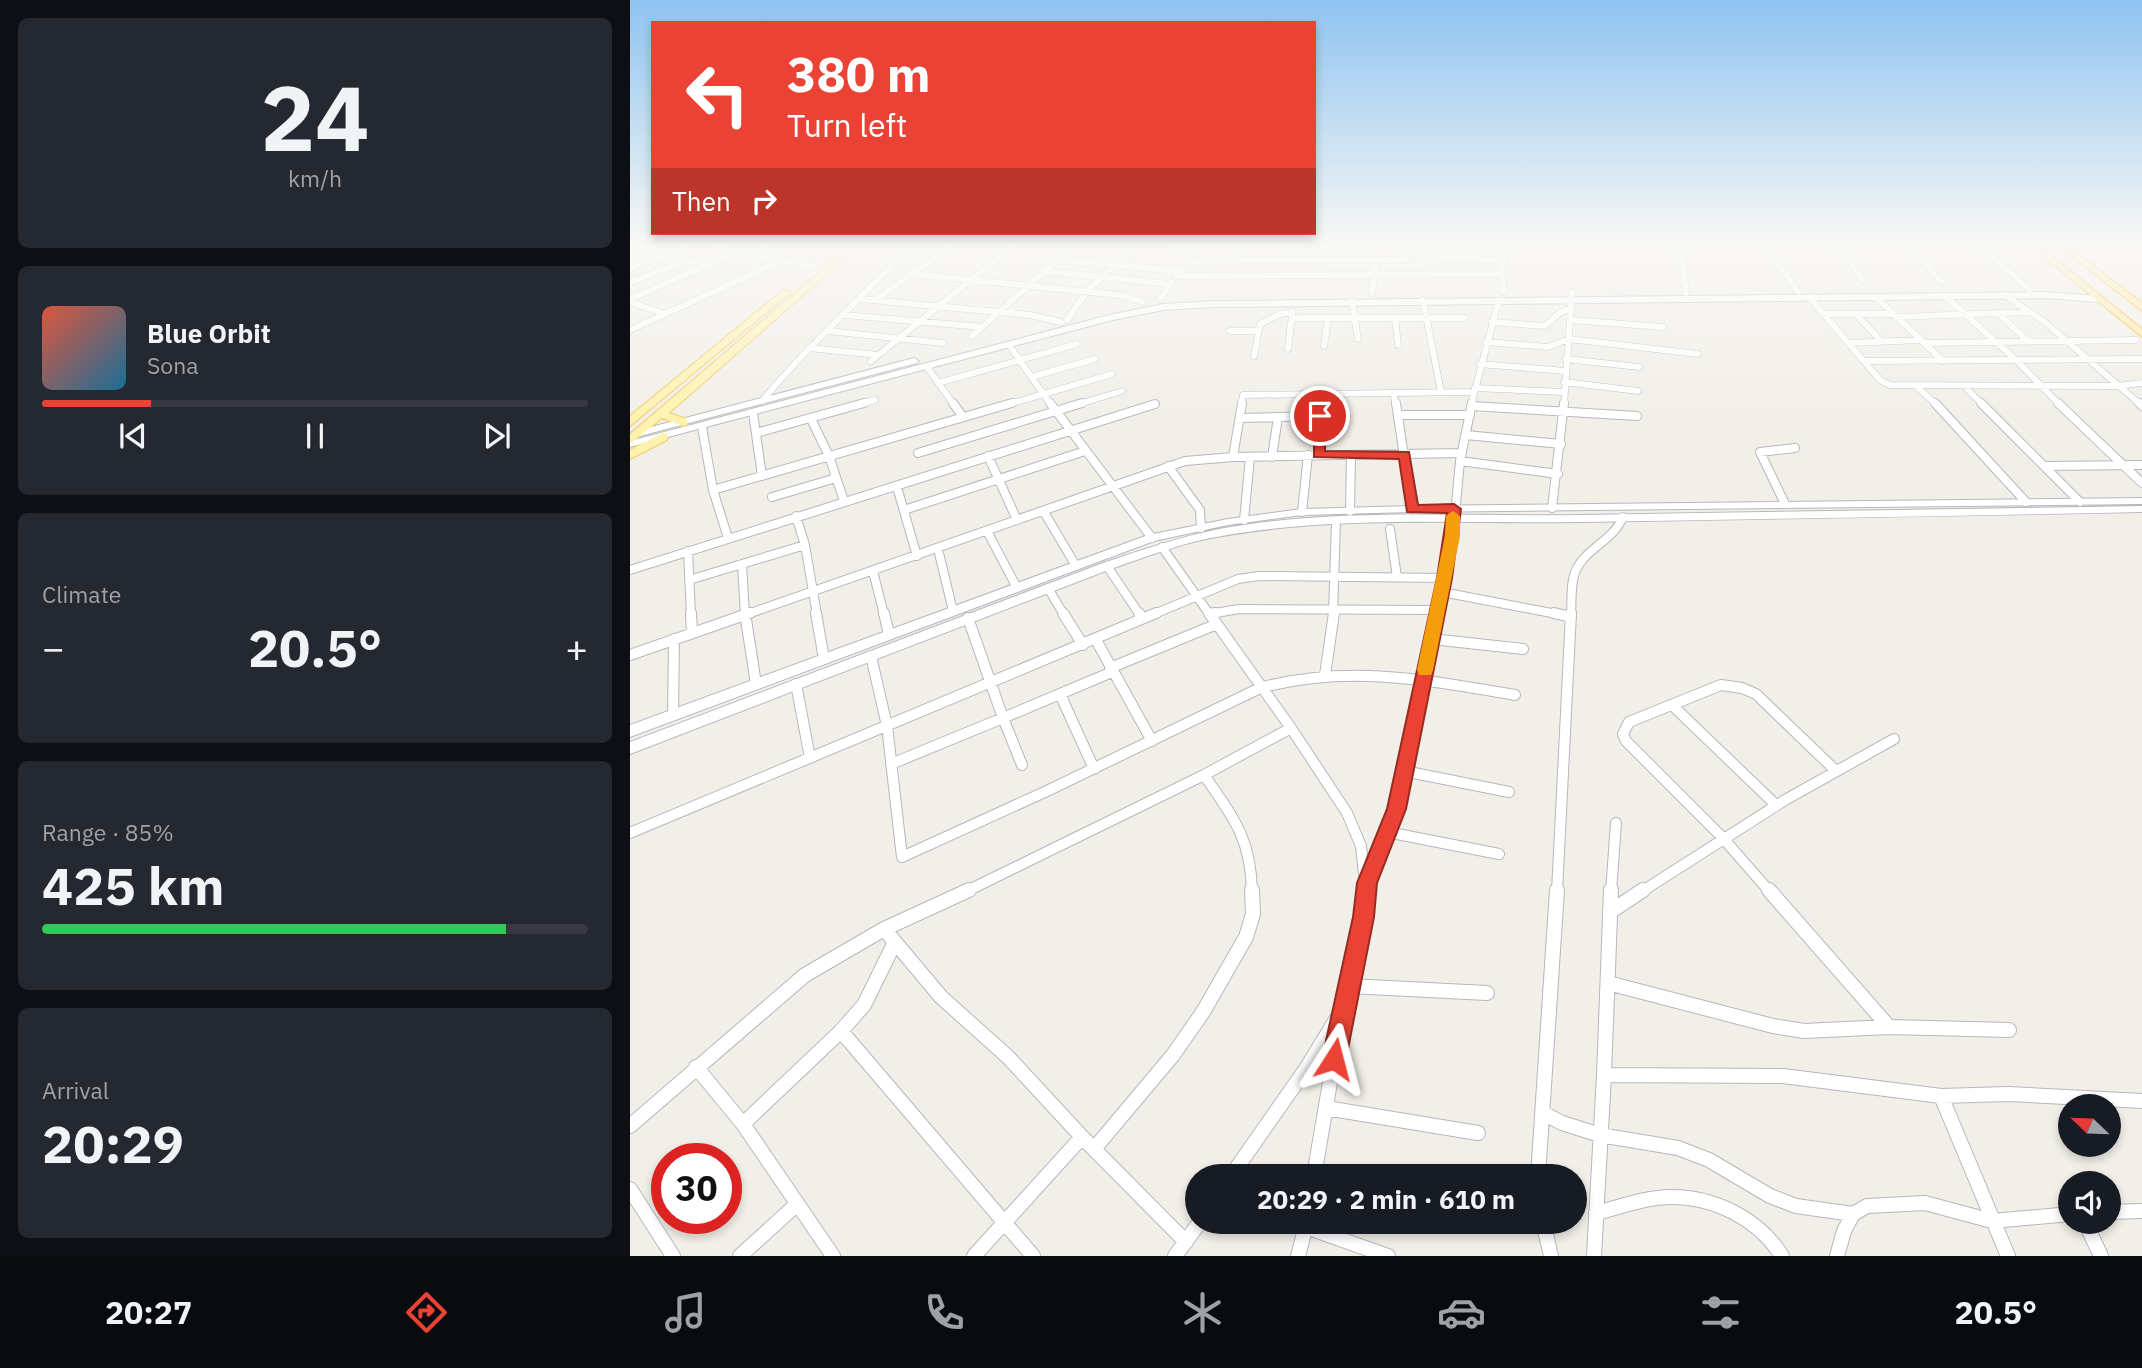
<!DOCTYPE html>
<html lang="en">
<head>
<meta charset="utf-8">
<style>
	body { margin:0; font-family:"IBM Plex Sans",sans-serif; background:#242831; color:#f1f3f6; height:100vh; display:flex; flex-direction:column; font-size:26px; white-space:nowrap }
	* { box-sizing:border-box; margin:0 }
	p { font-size:23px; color:#9ea1a6 }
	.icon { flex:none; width:38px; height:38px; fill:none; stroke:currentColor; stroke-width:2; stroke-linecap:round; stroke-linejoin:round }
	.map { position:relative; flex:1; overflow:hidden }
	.panel { display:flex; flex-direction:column; gap:18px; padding:18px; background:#0d0f14; width:630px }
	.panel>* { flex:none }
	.hud { position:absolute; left:21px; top:21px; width:665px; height:214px; border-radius:0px; box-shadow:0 4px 10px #0003; background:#ea4335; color:#fff; overflow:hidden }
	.needle { width:46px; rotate:293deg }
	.buttons { position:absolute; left:1428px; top:1094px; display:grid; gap:14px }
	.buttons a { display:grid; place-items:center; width:63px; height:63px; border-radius:50%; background:#171b24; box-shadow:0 4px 10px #0003; font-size:35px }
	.speed { position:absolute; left:21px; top:1143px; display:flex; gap:14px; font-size:35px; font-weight:700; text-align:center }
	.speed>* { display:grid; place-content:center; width:91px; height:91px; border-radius:50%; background:#171b24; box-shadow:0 4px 10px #0003; line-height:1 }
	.speed .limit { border:10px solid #d22; background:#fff; color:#111 }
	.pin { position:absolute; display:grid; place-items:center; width:60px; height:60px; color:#fff; margin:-30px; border:4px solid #fff; border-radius:50%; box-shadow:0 2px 7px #0007 }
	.me { position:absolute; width:77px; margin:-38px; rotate:9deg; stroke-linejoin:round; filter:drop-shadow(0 0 5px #0008) }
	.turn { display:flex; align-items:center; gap:24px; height:147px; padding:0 21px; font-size:32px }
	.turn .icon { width:91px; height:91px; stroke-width:2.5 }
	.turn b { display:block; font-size:49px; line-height:60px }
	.then { display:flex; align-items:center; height:66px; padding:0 21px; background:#0003; gap:14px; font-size:26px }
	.big { font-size:52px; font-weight:700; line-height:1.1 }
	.panel .widget { flex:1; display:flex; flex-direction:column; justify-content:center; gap:10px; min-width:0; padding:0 24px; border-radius:10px; background:#242831 }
	.panel .dial { align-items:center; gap:0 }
	.dial b { font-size:91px; line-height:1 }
	.song { display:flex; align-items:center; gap:21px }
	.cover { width:84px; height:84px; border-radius:10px; background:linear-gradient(135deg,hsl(10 70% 55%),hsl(200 70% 35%)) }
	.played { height:7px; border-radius:4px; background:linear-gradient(90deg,#ea4335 20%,#363941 20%) }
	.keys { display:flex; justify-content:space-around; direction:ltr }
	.heat { display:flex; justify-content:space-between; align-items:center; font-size:38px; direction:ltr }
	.charge { height:10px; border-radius:5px; background:linear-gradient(90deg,#34c759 85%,#363941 0) }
	.trip { position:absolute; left:555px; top:1164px; width:402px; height:70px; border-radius:35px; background:#171b24; box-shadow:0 4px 10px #0003; font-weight:700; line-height:70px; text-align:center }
	.dock { display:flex; height:112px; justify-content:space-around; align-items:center; background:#090b0e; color:#9ea1a6 }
	.dock .icon { width:49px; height:49px }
	.dock .selected { color:#ea4335 }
	.dock b { font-size:32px; color:#f1f3f6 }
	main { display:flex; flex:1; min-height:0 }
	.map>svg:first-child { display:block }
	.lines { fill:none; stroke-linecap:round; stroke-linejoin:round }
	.minor-far3-casing { stroke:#b5b8bc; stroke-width:7 }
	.minor-far2-casing { stroke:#b5b8bc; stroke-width:10 }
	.minor-far1-casing { stroke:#b5b8bc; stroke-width:12 }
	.minor-casing { stroke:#b5b8bc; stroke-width:16 }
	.tertiary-casing { stroke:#b5b8bc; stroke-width:2 }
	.secondary-casing { stroke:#b6babf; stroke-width:2 }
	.primary-casing { stroke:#f2c960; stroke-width:2 }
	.trunk-casing { stroke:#f9ab00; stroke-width:2 }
	.minor-far3 { stroke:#fff; stroke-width:6 }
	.minor-far2 { stroke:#fff; stroke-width:8 }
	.minor-far1 { stroke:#fff; stroke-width:10 }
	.minor { stroke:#fff; stroke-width:14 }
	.tertiary { fill:#fff; fill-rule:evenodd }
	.secondary { fill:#fff; fill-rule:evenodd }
	.primary { fill:#fff2af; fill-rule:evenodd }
	.trunk { fill:#feeaa1; fill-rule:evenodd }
	.route { fill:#ea4335; stroke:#982c22; stroke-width:2 }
	.slow { fill:#f59e0b }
</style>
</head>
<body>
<main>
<section class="panel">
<div class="widget dial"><b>24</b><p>km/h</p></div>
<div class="widget">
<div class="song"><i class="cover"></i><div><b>Blue Orbit</b><p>Sona</p></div></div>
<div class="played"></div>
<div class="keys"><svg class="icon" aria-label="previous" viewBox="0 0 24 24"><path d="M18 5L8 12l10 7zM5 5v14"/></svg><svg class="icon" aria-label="pause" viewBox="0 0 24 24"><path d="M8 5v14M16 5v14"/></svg><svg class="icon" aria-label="next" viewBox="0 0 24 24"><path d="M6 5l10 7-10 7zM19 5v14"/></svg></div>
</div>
<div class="widget"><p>Climate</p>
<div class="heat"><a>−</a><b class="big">20.5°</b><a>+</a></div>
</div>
<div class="widget"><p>Range · 85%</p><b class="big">425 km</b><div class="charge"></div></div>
<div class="widget"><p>Arrival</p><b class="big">20:29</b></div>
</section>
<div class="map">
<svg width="1512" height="1256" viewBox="0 0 1512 1256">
	<rect width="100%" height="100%" fill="#f1efe8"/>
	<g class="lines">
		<!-- minor-far3 casing -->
		<g class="minor-far3-casing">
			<path id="minor-far3" d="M78 245 185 267
				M540 245 684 248 874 261
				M831 245 875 249
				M1050 245 1056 293
				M1135 245 1168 292
				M1206 245 1234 281
				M1276 245 1311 281
				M1350 245 1400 290
				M0 246 75 265
				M116 254 136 245
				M427 260 551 271
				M746 260H777
				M559 261 746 260 742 293
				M0 269 60 245
				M414 271 540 284
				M282 274 489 295 513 302
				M546 276 872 274
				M2 282 56 260
				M874 292 872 274 876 245
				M1375 295 1416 323 1511 405
				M1315 296 1386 360 1430 405
				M1179 297 1250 380 1260 385 1487 386 1512 383
				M1246 297 1313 361
				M0 299 107 252
				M231 299 400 315 431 322
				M530 299 542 282
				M245 300 323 245
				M793 300 811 392
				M722 301 728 339
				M0 302 35 314 0 330
				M1368 313 1399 342
				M35 314 151 261
				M1192 314H1263
				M1226 314 1251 341
				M215 315 352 327
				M1266 317 1398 312
				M662 318H835
				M765 318 768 345
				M437 320 457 291 506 245
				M941 320 1033 327
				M862 322 915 326 931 312 942 308
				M198 331 313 343
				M600 331H629
				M342 336 444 245
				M856 342 918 347 939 339 1068 354
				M1219 343 1290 340
				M1295 343 1506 340
				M379 345 421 405
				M694 346 698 319
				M179 348 248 355
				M658 349 662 315
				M624 356 630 324 650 314 663 312
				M936 359 1009 367
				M241 361 384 245
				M1235 361 1512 359
				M850 364 935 371
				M297 367 324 405
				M401 377 465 359
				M934 382 1008 391
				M308 383 447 344
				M1334 386 1353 405
				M1287 387 1307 405
				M845 388 934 392
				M763 393 844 392
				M132 401C178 346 232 297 282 245
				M227 405 245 400
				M376 405 482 374
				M446 405 492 391
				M522 405 525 404
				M611 405 613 395 763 393 766 405
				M692 405 693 394
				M841 405 869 300
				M934 405 942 292"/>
		</g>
		<!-- minor-far2 casing -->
		<g class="minor-far2-casing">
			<path id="minor-far2" d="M323 403 333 417
				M420 403 522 538
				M766 403 782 509
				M1305 403 1396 502
				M1351 403 1450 502
				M1428 403 1512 483
				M1509 403 1512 406
				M841 406 1007 416
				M123 413 132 476
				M769 415H840
				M610 418 690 416
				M181 419 199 456 214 501
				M72 427 83 490 98 538
				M126 433 234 403
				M836 435 931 444
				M288 453 452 403
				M689 455 692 403
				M358 456 387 520
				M603 457 612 403
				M642 457 648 417
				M830 461 928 474
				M538 466 570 510 571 528
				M1414 466 1512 465
				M267 487 287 556
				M83 490 382 403
				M142 497 206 478
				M1155 504 1130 452 1165 448
				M922 508 934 403
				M274 510 455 451
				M720 511 721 455
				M414 512 446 566
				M672 512 678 455
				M166 516 175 545 187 615
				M614 520 620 457
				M760 529 767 577
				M357 531 387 588
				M532 547 580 615
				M308 549 323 611
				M58 551 61 615
				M112 564 115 615
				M477 566 510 615
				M0 570 525 404
				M243 571 254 615
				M59 580 175 545
				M418 588 434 615
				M812 592 932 615
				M580 614 609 609 808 610
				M115 615 555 461 603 457 832 453
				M522 615 608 579 629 576 814 578
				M703 615 706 521
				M807 615 823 536 830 461 842 403
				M941 615C942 601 940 583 946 570 956 548 983 541 993 517"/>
		</g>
		<!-- minor-far1 casing -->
		<g class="minor-far1-casing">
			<path id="minor-far1" d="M61 613 62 633
				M115 613 126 684
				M186 613 194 659
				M254 613 259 634
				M433 613 453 645
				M509 613 512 618
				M579 613 661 728 717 813 731 846 736 892
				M924 613 941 617
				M580 614 586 613
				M802 639 893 649
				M466 640 522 741
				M0 655 120 613
				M241 656 257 726 272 857 417 791 630 688C718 664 797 680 885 695
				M480 668 587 624
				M695 675 704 613
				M166 684 180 758
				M430 694 464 769
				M1042 705 1146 805
				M43 715 44 639
				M261 764 373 718 338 618
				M392 765 373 718 482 672
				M774 771 879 792
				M574 775C603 817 621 838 622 892
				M757 832 869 854
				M0 833 526 613
				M737 883 767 809 807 613
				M335 892 574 775 661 728
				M927 892 941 613
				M981 892 986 823
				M1011 892 1155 800 1264 739
				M1140 892 1092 837 996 741 993 734 999 722 1091 685 1112 688 1126 694 1205 770"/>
		</g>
		<!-- minor casing -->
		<g class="minor-casing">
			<path id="minor" d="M1139 890 1259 1027
				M980 912 1013 890
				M254 929 311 997 378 1057 452 1137 556 1242
				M978 983 1143 1026 1174 1031 1259 1027 1379 1030
				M719 986 857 993
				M211 1031 403 1256
				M66 1067 113 1124 203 1256
				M974 1075 981 890
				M1311 1096 1378 1256
				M696 1108 848 1133
				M913 1113 932 1123 970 1135 1048 1148 1079 1160 1140 1196 1166 1206 1223 1214 1237 1206 1295 1203 1362 1221 1440 1214
				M113 1124 211 1031 234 1005 265 942
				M0 1126 175 975 254 929 339 890
				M464 1149 543 1055 573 1012 616 937 623 914 622 890
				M601 1176 678 1066 712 1010 733 917 736 890
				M684 1176 711 1018
				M908 1176 927 890
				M0 1189 43 1256
				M1479 1212 1512 1211
				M966 1213C990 1207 1016 1197 1041 1197 1085 1197 1129 1219 1152 1256
				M913 1222 921 1256
				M1455 1222 1471 1256
				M676 1227 758 1256
				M110 1256 166 1205
				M344 1256 452 1137
				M545 1256 570 1222
				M668 1256 677 1222
				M964 1256 974 1075 1153 1076 1311 1096 1378 1094 1512 1101
				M1207 1256 1214 1231 1223 1214"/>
		</g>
		<!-- tertiary casing -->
		<g class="tertiary-casing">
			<path id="tertiary" d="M1512 498V504L782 512 672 515 598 525 524 541 0 737V725L518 535 598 519 672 509 782 506Z
				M1512 506V512C1325 516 1138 519 951 522 832 524 711 515 592 536 554 542 518 556 481 569L0 754V742L473 563C511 550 550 537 589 529 709 507 832 517 953 515 1139 512 1326 509 1512 506Z"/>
		</g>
		<!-- secondary casing -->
		<g class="secondary-casing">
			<path id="secondary" d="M1416 292 1469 296 1473 299 1469 302 1416 298 585 307 533 310 483 320 0 447V441L479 315 533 304 585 301Z
				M284 358 289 361 287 363 6 437 1 434 2 432Z"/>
		</g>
		<!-- primary casing -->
		<g class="primary-casing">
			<path id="primary" d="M221 245H230L39 413 57 419V425L53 426 32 418 0 444V434Z
				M153 290 161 292 0 426V416Z
				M33 433 37 434V440L0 459V450Z"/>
		</g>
		<!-- trunk casing -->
		<g class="trunk-casing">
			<path id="trunk" d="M1399 245H1408L1512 329V337Z
				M1427 245H1436L1512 303V311Z"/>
		</g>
		<!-- minor-far3 -->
		<use href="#minor-far3" class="minor-far3"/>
		<!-- minor-far2 -->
		<use href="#minor-far2" class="minor-far2"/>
		<!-- minor-far1 -->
		<use href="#minor-far1" class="minor-far1"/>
		<!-- minor -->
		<use href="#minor" class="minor"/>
		<!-- tertiary -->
		<use href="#tertiary" class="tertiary"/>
		<!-- secondary -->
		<use href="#secondary" class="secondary"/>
		<!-- primary -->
		<use href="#primary" class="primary"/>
		<!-- trunk -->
		<use href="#trunk" class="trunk"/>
	</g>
	<!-- sky -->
	<linearGradient id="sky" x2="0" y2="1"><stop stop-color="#8fc3f1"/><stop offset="0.58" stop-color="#f9f8f5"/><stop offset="1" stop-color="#f9f8f5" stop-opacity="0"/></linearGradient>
	<rect width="1512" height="421" fill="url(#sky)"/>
	<!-- route -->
	<path class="route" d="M690 413 696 416 695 451 779 452 788 505 824 504 831 509 822 578 776 809 747 883 744 917 716 1059 712 1067 704 1071 695 1067 692 1059 723 917 727 883 757 809 807 578 817 513 777 512 769 459 684 457V416Z"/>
	<!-- slow -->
	<path class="slow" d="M823 511 830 516V536L803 670 801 675H789L787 670 815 536 816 516Z"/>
</svg>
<div class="buttons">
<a><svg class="needle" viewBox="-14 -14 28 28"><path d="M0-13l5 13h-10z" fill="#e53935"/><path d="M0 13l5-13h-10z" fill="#9ea1a6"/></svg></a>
<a><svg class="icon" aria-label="sound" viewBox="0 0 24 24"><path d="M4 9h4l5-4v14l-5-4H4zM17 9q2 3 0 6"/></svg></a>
</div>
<div class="speed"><div class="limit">30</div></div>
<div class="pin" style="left:690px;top:416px;background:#d93025"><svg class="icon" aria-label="arrive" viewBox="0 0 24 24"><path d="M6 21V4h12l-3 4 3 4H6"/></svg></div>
<svg class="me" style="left:704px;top:1059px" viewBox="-20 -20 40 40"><path d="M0-17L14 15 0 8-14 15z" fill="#ea4335" stroke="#fff" stroke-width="4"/></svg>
<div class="trip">20:29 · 2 min · 610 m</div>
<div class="hud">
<div class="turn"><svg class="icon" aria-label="left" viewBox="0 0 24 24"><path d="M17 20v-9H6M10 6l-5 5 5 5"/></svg><div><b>380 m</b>Turn left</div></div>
<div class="then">Then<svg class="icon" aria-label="right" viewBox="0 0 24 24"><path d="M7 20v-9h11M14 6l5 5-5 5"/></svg></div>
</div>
</div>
</main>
<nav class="dock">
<b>20:27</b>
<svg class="icon selected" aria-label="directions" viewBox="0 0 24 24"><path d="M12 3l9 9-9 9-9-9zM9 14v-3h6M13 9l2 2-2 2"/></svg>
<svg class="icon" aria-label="music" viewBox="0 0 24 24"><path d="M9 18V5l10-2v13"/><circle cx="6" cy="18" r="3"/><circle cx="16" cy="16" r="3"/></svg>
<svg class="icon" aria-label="phone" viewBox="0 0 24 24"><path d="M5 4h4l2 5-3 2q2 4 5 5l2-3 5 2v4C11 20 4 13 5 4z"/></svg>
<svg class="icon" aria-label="climate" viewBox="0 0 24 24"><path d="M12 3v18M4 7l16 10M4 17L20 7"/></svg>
<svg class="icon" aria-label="car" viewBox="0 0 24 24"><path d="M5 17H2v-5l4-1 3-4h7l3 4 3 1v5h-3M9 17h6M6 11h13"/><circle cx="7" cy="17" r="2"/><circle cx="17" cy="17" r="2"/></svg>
<svg class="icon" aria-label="filters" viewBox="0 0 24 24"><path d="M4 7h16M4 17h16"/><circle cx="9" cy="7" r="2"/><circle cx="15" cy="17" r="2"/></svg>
<b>20.5°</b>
</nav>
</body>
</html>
